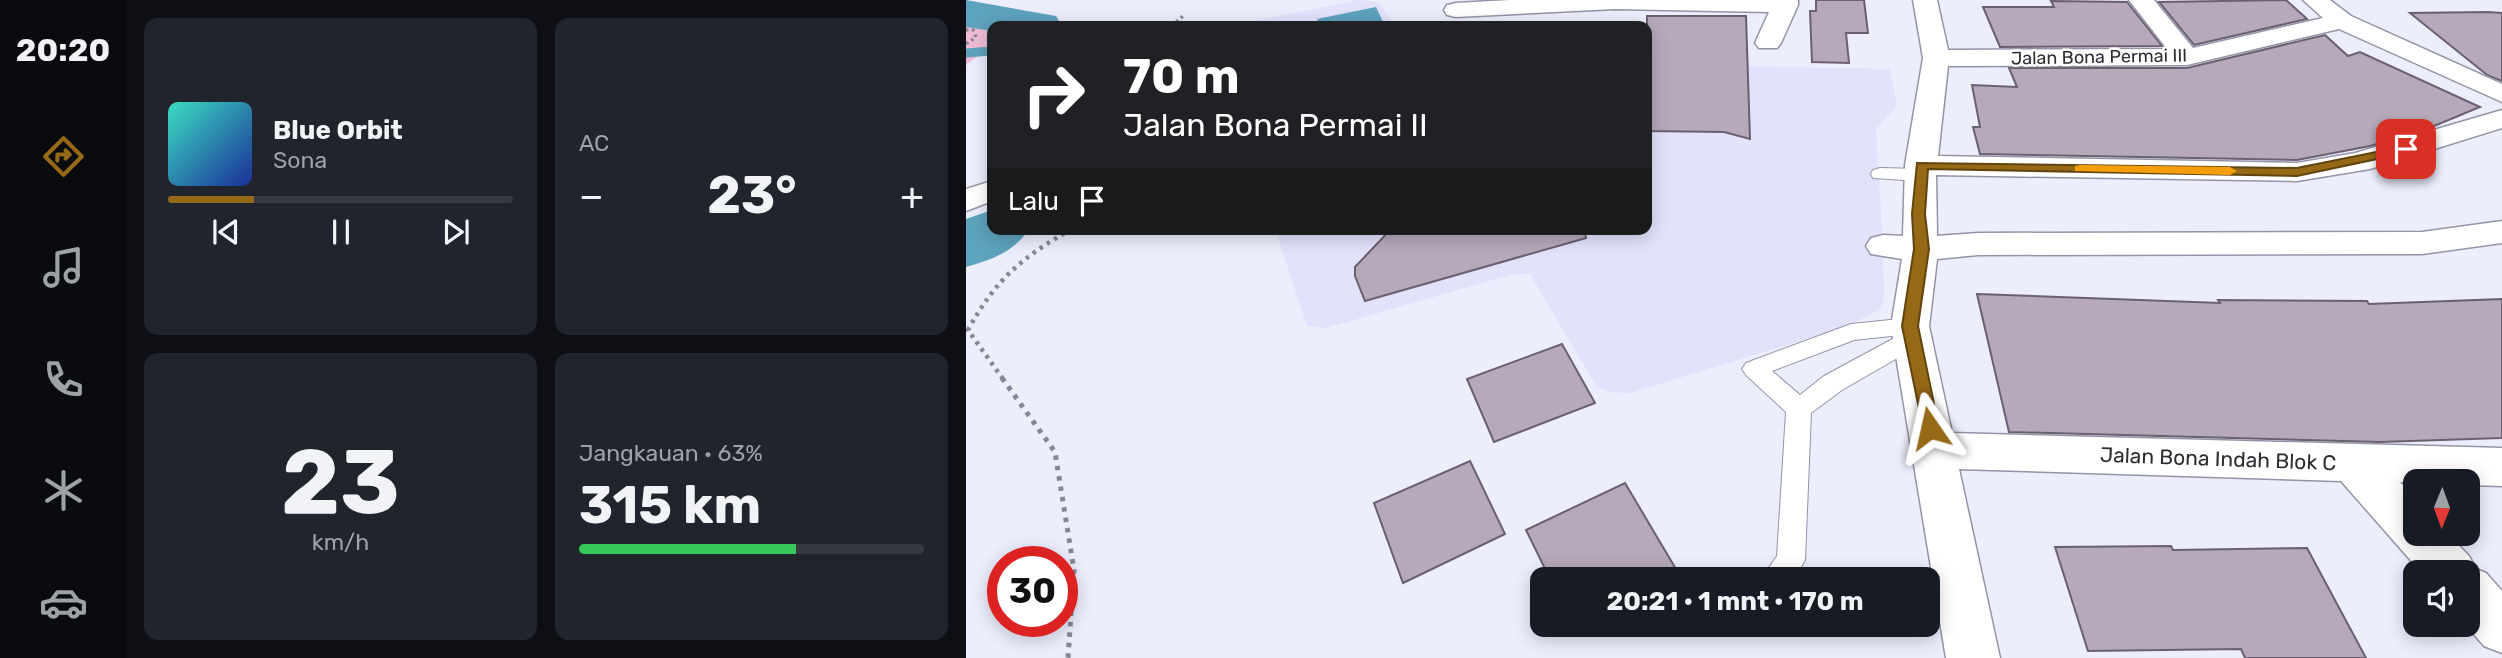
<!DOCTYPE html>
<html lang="id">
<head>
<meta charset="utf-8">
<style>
	body { margin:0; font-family:Rubik,sans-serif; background:#20242c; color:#f1f3f6; height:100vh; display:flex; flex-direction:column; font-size:26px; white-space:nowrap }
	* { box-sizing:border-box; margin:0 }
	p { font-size:23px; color:#9ea1a6 }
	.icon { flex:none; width:38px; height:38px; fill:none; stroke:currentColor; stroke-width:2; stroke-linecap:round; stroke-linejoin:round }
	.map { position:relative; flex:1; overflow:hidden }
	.side { display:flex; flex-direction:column; gap:18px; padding:18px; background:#0d0f14; width:840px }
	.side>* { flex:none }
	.top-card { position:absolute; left:21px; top:21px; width:665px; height:214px; border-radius:14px; box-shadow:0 4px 18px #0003; background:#202124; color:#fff; overflow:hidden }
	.needle { width:46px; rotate:181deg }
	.tools { position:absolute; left:1437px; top:469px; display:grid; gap:14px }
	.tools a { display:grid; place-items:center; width:77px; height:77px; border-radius:14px; background:#171b24; box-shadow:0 4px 18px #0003; font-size:35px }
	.speed { position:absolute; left:21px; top:546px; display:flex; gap:14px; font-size:35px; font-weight:700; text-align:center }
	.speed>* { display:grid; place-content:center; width:91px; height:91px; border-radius:50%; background:#171b24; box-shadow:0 4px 18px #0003; line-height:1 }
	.speed .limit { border:10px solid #d22; background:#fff; color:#111 }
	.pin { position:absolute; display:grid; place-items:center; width:60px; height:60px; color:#fff; margin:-30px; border-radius:14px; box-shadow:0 4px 10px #0006 }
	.me { position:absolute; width:77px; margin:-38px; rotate:349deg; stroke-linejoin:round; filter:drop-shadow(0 0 5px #0008) }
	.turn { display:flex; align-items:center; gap:24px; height:147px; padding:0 21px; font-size:32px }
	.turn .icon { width:91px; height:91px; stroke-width:2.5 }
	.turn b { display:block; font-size:49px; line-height:60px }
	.then { display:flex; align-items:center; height:66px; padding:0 21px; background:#0003; gap:14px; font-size:26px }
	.big { font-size:52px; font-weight:700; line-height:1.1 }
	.side .tile { flex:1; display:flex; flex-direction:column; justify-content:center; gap:10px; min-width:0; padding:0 24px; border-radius:14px; background:#20242c }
	.side .dial { align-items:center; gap:0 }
	.dial b { font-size:91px; line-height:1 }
	.song { display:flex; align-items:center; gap:21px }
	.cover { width:84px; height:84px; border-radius:10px; background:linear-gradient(135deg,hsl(170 70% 55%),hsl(230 70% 35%)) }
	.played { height:7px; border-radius:4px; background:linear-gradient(90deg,#956916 25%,#363941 25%) }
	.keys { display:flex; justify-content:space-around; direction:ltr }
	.heat { display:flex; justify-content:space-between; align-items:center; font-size:38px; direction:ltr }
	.charge { height:10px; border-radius:5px; background:linear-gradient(90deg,#34c759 63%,#363941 0) }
	.side .tiles { flex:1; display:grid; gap:18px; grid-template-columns:repeat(2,1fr) }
	.trip { position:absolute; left:564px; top:567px; width:410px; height:70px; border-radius:14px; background:#171b24; box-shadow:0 4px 18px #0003; font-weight:700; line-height:70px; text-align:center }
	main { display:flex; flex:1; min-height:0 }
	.tab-bar { display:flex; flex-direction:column; width:126px; justify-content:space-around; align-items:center; background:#090b0e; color:#9ea1a6 }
	.tab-bar .icon { width:49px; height:49px }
	.tab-bar .on { color:#956916 }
	.tab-bar b { font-size:32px; color:#f1f3f6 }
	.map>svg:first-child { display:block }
	.built { fill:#e2e2fd }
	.green { fill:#eebcd6 }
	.water { fill:#5ea3bd }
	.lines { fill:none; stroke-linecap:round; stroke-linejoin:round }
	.stream { stroke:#5ea3bd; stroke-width:9 }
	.river { fill:#5ea3bd; fill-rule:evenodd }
	.building { fill:#b5a9ba; stroke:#6b6070; stroke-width:2 }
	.lane-casing { stroke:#9494a7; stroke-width:2 }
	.street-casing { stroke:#9494a7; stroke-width:3 }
	.path-far2 { stroke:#878793; stroke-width:3.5; stroke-dasharray:2.5 3.5; stroke-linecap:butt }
	.path-far1 { stroke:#878793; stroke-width:4.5; stroke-dasharray:3.5 5; stroke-linecap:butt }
	.path { stroke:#878793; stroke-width:5; stroke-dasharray:4.5 6; stroke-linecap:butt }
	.lane { fill:#fff; fill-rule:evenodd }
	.street { fill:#fff; fill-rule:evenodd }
	.route { fill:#956916; stroke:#61440e; stroke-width:2 }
	.slow { fill:#f59e0b }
	.labels { text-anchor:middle; stroke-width:5; stroke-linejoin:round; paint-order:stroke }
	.far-street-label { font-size:18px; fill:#2c2c33; stroke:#fff }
	.street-label { font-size:21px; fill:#2c2c33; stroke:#fff }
</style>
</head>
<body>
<main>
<nav class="tab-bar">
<b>20:20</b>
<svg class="icon on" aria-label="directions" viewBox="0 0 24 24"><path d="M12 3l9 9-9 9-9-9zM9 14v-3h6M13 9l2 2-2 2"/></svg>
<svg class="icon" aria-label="music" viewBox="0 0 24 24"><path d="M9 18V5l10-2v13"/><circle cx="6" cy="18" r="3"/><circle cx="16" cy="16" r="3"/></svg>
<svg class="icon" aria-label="phone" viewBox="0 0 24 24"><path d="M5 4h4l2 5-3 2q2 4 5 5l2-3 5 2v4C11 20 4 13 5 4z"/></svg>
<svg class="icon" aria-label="climate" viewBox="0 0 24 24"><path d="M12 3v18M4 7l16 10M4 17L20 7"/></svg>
<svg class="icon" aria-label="car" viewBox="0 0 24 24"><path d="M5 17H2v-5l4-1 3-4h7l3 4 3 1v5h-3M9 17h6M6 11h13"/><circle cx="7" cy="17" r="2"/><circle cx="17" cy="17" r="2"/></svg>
</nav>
<section class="side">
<div class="tiles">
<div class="tile">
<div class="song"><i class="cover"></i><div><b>Blue Orbit</b><p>Sona</p></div></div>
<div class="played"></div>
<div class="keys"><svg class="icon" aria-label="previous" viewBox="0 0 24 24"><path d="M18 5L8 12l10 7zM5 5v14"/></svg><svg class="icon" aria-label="pause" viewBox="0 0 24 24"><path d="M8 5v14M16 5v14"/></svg><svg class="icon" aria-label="next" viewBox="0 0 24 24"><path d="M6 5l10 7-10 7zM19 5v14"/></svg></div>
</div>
<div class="tile"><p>AC</p>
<div class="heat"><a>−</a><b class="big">23°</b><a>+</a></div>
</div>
<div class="tile dial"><b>23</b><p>km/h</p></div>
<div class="tile"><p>Jangkauan · 63%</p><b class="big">315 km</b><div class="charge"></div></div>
</div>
</section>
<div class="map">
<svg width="1536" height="658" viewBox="0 0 1536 658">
	<rect width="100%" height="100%" fill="#ecedfd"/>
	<!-- built -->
	<path class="built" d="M392 0 413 2 428 26H263Z
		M681 64 924 69 931 106 910 129 917 246 918 300 913 310 882 326 664 393 642 392 631 387 564 274H548L360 328 341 326 309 229H681Z"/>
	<!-- green -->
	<path class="green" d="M0 20 34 26H26V45L0 65Z"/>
	<!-- water -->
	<path class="water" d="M410 7 419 26H354L351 19Z"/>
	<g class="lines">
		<!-- stream -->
		<path class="stream" d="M0 53 26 51"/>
		<!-- river -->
		<path class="river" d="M0 0 90 16 96 26H26V31L0 27Z
			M26 210V229H63C48 252 25 260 0 267V219Z"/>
	</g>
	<!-- building -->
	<path class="building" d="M850 0H898L902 33H880L883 63 846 62 844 11H850Z
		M1320 0 1341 19 1228 45 1193 2Z
		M1085 1 1161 2 1196 46 1034 47 1017 7H1088Z
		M1522 12 1536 13V81L1521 75 1444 13Z
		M681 16H780L784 139 758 132 681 131Z
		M1359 35 1382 56 1394 52 1514 107 1456 131 1404 146 1331 160 1014 154 1007 127H1014L1006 85 1051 87 1043 68H1221Z
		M425 229H618L620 238 399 301 389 276V267Z
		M1011 294 1254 303 1252 300 1401 301 1403 304 1536 299V438L1414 442 1043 432Z
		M596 344 629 403 528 442 501 379Z
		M504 461 539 534 437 583 408 503Z
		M659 483 710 569 689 579H584L560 530Z
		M1205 546 1207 550 1341 548 1400 658H1279L1275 649 1122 651 1089 547Z"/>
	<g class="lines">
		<!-- lane casing -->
		<g class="lane-casing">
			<path id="lane" d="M914 168 955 169 964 175 955 181 907 178 905 174 907 170Z
				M944 318 952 320 955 326 951 332 958 339 954 345 876 390 845 413 839 560 828 579H795L811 556 820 412 780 375 776 369 780 363 885 324ZM934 335 858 376 834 395 806 371 888 340Z"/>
		</g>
		<!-- street casing -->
		<g class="street-casing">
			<path id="street" d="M544 0H832V5L815 43 811 48H793L789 43 803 12 649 9 490 17 481 15 478 10 481 5 490 3Z
				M947 0H971L982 50 1201 49 1163 0H1188L1227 48 1357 18 1337 0H1364L1385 16 1536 84V102L1373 29 1221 65 982 66 972 156 1331 163 1389 153 1536 110V128L1404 169 1331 181 970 175 971 236 1012 233 1456 232 1536 221V243L1456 254 1012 255 971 259 963 326 986 433 1536 448V486L1502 485V481L1434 482 1449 498V534H1482L1503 556 1510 569 1520 573 1536 591V653L1518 646 1500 625 1502 572H1455L1375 481 993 469 1034 658H980L925 326 936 259 905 254 900 246 905 238 917 235 937 236 939 165 957 58Z
				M26 181V201L0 211V189Z"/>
		</g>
		<!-- path-far2 -->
		<path class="path-far2" d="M206 26 218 15
			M0 30H7L10 37 0 44"/>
		<!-- path-far1 -->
		<path class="path-far1" d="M37 379 2 330C30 279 56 257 106 229"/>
		<!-- path -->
		<path class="path" d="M36 378 89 452 108 570 102 658"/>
		<!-- lane -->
		<use href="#lane" class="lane"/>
		<!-- street -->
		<use href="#street" class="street"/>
	</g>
	<!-- route -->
	<path class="route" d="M1440 146 1446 149 1444 152 1331 176 962 169 959 214 963 249 952 326 973 428 964 435 958 433 936 326 948 249 946 214 951 163 1331 168Z"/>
	<!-- slow -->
	<path class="slow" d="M1114 165 1264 167 1271 171 1264 175 1109 171V166Z"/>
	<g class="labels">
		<!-- far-street labels -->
		<g class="far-street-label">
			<text transform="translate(1133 57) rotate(-1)" y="6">Jalan Bona Permai III</text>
		</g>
		<!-- street labels -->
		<g class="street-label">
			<text transform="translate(1252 459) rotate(2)" y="7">Jalan Bona Indah Blok C</text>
		</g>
	</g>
</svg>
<div class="tools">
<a><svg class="needle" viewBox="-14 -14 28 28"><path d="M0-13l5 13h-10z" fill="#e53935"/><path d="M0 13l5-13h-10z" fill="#9ea1a6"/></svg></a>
<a><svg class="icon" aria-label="sound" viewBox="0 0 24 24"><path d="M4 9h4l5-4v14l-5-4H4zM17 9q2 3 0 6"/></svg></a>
</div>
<div class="speed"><div class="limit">30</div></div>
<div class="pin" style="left:1440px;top:149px;background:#d93025"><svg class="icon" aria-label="arrive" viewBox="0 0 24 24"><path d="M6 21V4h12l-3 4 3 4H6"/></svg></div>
<svg class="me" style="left:964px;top:428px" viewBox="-20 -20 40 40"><path d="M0-17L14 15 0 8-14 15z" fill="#956916" stroke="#fff" stroke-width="4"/></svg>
<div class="trip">20:21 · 1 mnt · 170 m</div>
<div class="top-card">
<div class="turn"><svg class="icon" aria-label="right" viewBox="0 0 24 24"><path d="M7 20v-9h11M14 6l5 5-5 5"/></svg><div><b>70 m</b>Jalan Bona Permai II</div></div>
<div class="then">Lalu<svg class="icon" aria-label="arrive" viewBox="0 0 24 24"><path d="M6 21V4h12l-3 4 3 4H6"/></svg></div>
</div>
</div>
</main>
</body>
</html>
